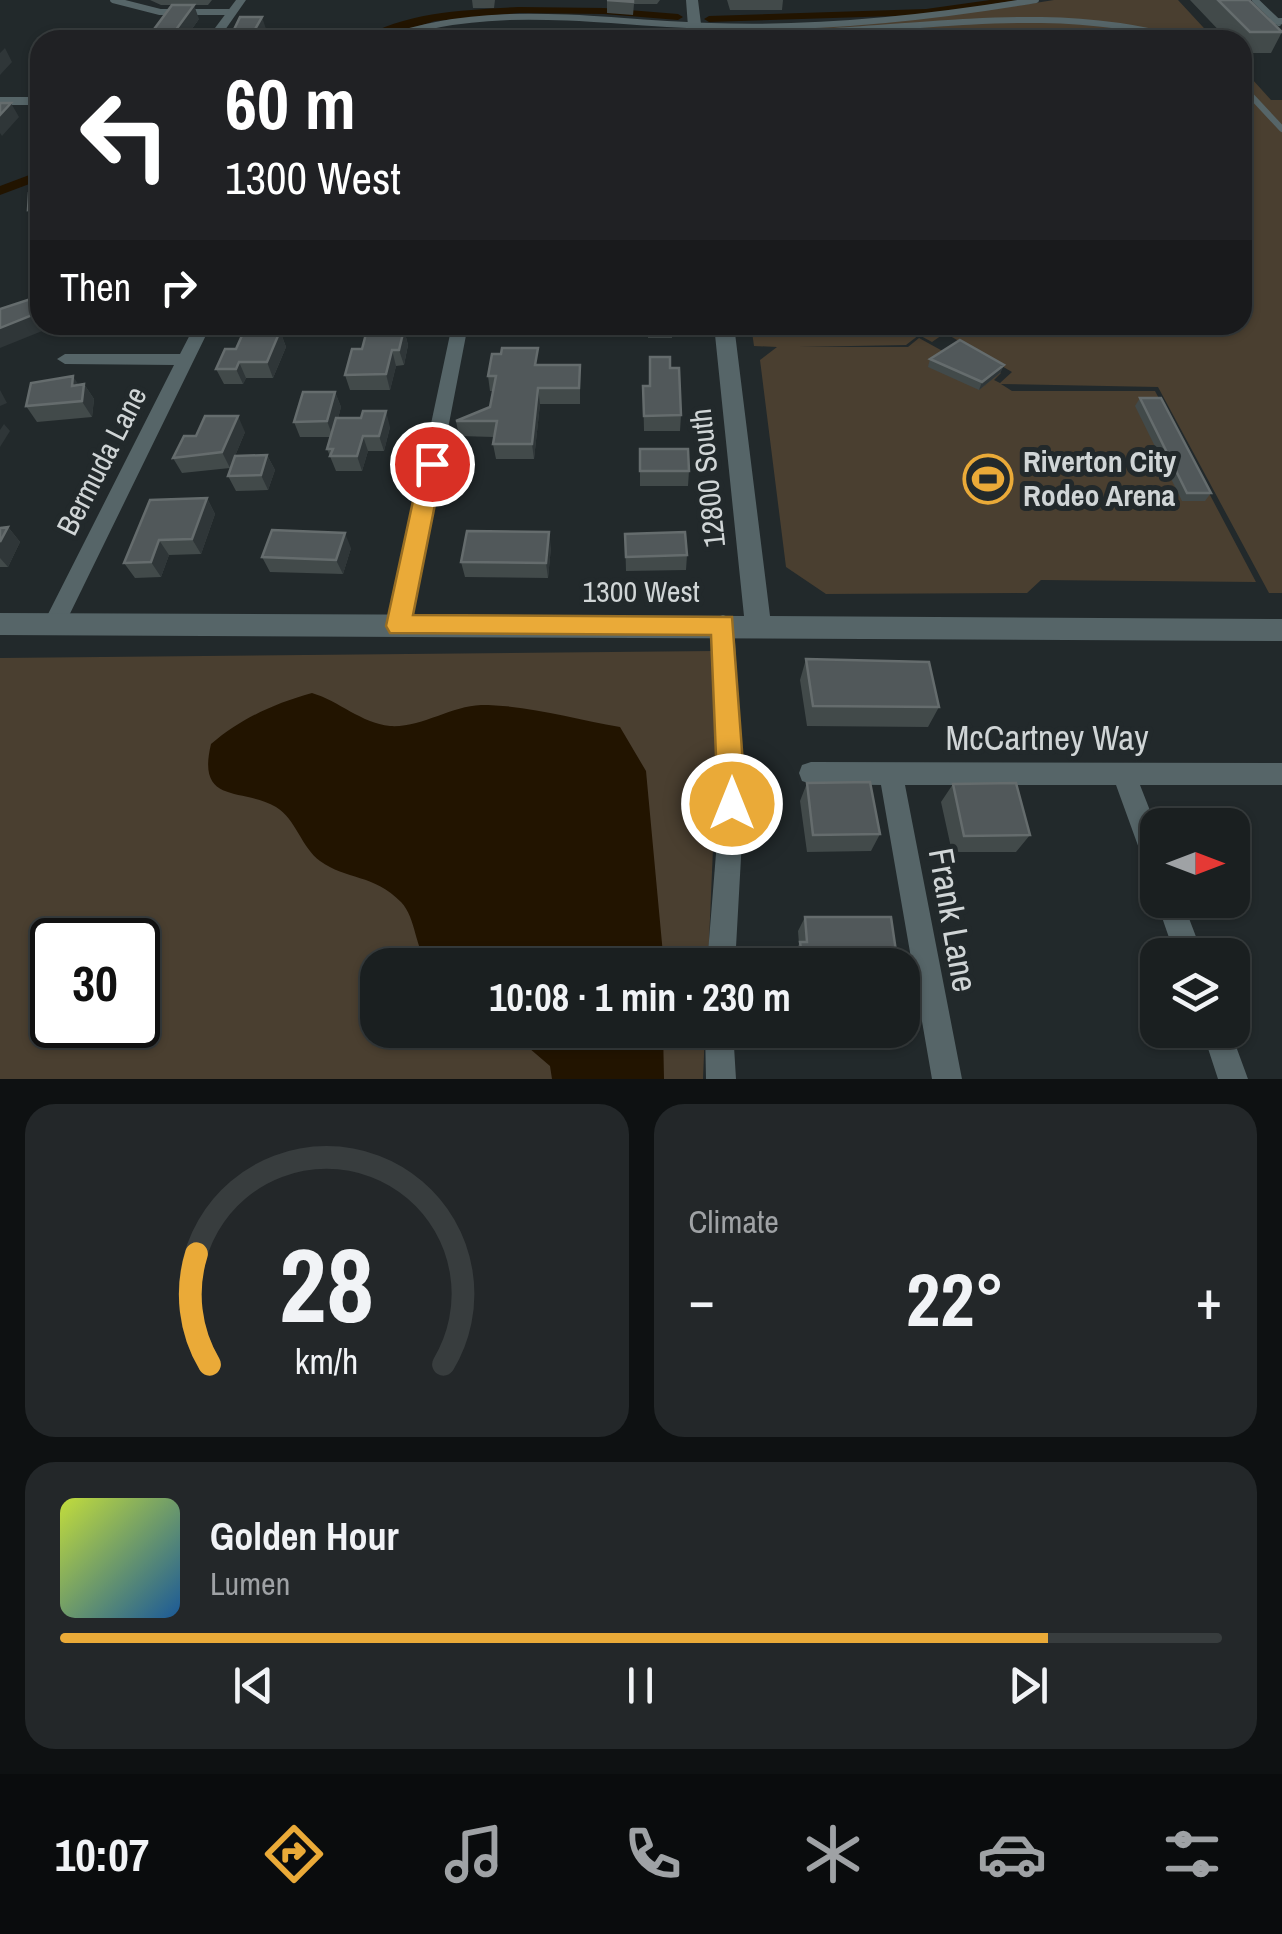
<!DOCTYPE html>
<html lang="en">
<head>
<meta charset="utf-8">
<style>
	body { margin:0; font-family:"Archivo Narrow",sans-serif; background:#232729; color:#f1f3f6; height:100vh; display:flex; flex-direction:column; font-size:38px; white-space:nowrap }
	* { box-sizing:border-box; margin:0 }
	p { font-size:32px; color:#9fa2a5 }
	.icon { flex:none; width:55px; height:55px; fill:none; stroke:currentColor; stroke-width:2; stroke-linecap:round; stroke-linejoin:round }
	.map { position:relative; height:1079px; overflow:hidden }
	.panel { display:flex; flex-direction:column; gap:25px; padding:25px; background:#0e1112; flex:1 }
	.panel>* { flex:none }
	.hud { position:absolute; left:30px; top:30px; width:1222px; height:305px; border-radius:30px; box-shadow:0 2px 8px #0004,0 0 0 2px #383d3e; background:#202124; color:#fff; overflow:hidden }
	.needle { width:65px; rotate:90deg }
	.controls { position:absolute; left:1140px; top:808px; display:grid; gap:20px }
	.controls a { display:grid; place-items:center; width:110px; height:110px; border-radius:20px; background:#1a1f20; box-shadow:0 2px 8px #0004,0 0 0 2px #383d3e; font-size:50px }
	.speed { position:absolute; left:30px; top:918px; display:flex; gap:20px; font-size:50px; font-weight:700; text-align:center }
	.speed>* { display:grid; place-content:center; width:130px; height:130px; border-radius:50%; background:#1a1f20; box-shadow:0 2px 8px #0004,0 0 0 2px #383d3e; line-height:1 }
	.speed .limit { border:5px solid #111; border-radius:15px; background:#fff; color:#111 }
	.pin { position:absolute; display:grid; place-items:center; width:85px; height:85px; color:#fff; margin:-42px; border:5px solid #fff; border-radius:50%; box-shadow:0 2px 10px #0007 }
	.me { position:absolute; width:110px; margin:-55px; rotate:0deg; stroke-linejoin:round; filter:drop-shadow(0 0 8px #0008) }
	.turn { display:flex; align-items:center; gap:35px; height:210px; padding:0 30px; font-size:45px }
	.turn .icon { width:130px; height:130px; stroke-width:2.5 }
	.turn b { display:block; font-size:70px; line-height:85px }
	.then { display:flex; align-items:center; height:95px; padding:0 30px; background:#0003; gap:20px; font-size:38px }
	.big { font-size:75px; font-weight:700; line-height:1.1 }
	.panel .tile { flex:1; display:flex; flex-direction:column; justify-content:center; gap:15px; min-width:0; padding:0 35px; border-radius:30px; background:#232729 }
	.panel .dial { align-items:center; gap:0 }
	.dial svg { height:260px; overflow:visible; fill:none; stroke:#383d3e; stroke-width:7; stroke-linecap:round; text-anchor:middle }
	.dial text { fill:#f1f3f6; stroke:none }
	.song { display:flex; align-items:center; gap:30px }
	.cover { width:120px; height:120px; border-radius:15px; background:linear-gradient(135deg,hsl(70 70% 55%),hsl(210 70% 35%)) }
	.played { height:10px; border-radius:5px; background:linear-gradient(90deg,#eaaa38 85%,#383d3e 85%) }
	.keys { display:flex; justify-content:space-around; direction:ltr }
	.heat { display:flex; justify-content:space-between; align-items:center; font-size:55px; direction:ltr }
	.panel .tiles { flex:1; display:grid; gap:25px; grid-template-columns:1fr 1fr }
	.tile:last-child { grid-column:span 2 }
	.trip { position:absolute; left:360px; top:948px; width:560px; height:100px; border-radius:30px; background:#1a1f20; box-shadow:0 2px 8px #0004,0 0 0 2px #383d3e; font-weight:700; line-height:100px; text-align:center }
	.tab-bar { display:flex; height:160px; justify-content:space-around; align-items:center; background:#0a0c0d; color:#9fa2a5 }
	.tab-bar .icon { width:70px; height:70px }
	.tab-bar .active { color:#eaaa38 }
	.tab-bar b { font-size:45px; color:#f1f3f6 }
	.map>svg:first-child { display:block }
	.green { fill:#4a3f30; fill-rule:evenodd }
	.water { fill:#221400 }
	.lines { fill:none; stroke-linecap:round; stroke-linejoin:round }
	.canal { fill:#221400; fill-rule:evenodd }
	.service { stroke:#566568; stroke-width:6 }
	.minor { fill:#566568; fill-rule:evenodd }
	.tertiary { fill:#566568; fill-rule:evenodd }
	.wall { fill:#424a4a }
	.shaded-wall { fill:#2f3638 }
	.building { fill:#51585a; stroke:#656c6d; stroke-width:2.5 }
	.route { fill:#eaaa38; stroke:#986e24; stroke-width:2.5 }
	.labels { text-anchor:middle; stroke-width:10; stroke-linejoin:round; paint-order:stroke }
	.street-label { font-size:30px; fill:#d0d5d6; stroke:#22292b }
	.poi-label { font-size:30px; font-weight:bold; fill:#d0d5d6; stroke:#22292b; text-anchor:start }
	.near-street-label { font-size:35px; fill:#d0d5d6; stroke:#22292b }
</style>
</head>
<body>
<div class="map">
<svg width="1282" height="1079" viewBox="0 0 1282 1079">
	<rect width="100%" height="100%" fill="#22292b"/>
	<!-- green -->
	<path class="green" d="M1054 0H1178L1215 40H711L709 27C825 24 939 19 1054 0Z
		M1243 69 1271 100H1282V593H1269L1158 387 1001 384 1012 391H1155L1256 582 1041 580 1027 593 826 594 786 567 760 360 777 347 754 346 751 325H1242ZM945 333 1012 372 1000 383 994 380 1001 373 957 348 948 354 919 338 908 347H798L906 345 919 335 932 342Z
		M713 651 718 732 708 965H378V1030H705L703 1079H0V658ZM52 940H138V1025H52Z"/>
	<!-- water -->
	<path class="water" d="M312 693C339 701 361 723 390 726 421 728 451 706 481 705 528 705 574 719 620 727L646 771 664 965H430C414 949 417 919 401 902 374 874 346 880 320 861 301 847 296 819 276 807 243 787 196 806 211 744 242 718 273 704 312 693Z
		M508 1030H663L664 1079H552L550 1066Z"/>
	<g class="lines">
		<!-- canal -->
		<path class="canal" d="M990 0H1018L926 15 709 22 704 19 709 16 926 9Z
			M519 7 604 8 678 14 683 17 678 20 604 14 519 13 435 21 376 40H360C404 11 468 10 519 7Z
			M40 171V180L0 195V186Z"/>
		<!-- service -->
		<path class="service" d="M113 0 160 12H232
			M1255 0 1279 23
			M1258 22 1282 21
			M695 32C741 32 787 34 834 31 953 24 1068 6 1185 40
			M381 40C489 0 600 23 711 26 820 30 929 18 1036 0
			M1242 86 1282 129"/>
		<!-- minor -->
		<path class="minor" d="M236 0H246L218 40H206Z
			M0 97H40V105H0Z
			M195 325H211L62 630 54 633 46 630 43 624 174 365 65 364 57 359 65 354H180Z
			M452 325H468L410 626 407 632 399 635 391 632 388 626Z
			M723 615 731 618 734 624 744 804 735 965H707L720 804 712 624 715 618Z
			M811 762 1282 763V785H1140L1158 831V880L1149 876 1116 785H905L962 1079H932L881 785 811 784 802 781 799 773 802 765Z
			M1158 896V900H1182L1203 955H1175L1156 900Z
			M705 1030H733L736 1079H706Z
			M1202 1030H1230L1248 1079H1218Z"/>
		<!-- tertiary -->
		<path class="tertiary" d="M686 0H698L703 40H689Z
			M714 325H734L770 616 1282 619V641L0 635V613L744 616Z"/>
	</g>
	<!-- wall -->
	<path class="wall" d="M150 0H212L208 5H161Z
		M472 0H495L494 8H473Z
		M607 0H660L657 4H634L633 15 607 13Z
		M727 0H783L782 10H730Z
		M1190 0H1249L1282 32 1271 53H1242V40H1228Z
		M199 19 184 40H155L152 32Z
		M648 325H672V338H648Z
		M280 331 286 347 273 378H246L243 384H224L216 369 236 349Z
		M405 333 408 345 404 365 396 366 390 390H350L345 375 362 349Z
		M930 359 1004 365 1000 373 979 390 928 367Z
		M539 365H580V404H540L534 459H496L493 444 494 437 459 436 456 421 490 407 493 391H490L488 376Z
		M670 368 681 415 680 431H644L643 386H650Z
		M84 384 94 399 92 417 37 422 26 406Z
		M335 392 341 407 338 418 390 427 384 451H368L362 471H336L327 449 331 437H300L294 422Z
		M1140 398 1211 493 1205 501H1182L1135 406Z
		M245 432 230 468 182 473 173 458 196 436Z
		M640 449 689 471 688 486H640Z
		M267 455 275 470 268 490 236 491 228 476Z
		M207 498 215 514 201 554 169 555 161 577 135 578 124 563Z
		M8 527 20 542 8 567H0V528Z
		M625 534 687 555 686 570 626 571Z
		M551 547 548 578 465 577 461 562Z
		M351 548 343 574 270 572 262 557Z
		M806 659 939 707 928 727 807 726 800 680Z
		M807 783 880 834 871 851 807 852 800 801Z
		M953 784 1030 835 1016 852H952L941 802Z
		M805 917 898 965H795L794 956 799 944 798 931Z"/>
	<!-- shaded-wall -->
	<path class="shaded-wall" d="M194 5 199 19 184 40H178L175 31Z
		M262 17 268 35 265 40H249Z
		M5 48 12 62 0 75V53Z
		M11 103 19 117 2 136 0 133V115Z
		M40 208V225H37L28 210Z
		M40 312V325H57L0 348V328Z
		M400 325H407L405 333 408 345 404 365 399 350Z
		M280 331 286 347 273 378 267 362Z
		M392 350 396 366 390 390 386 374Z
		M239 362 246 378 243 384 236 369Z
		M1004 365 1000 373 979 390 982 382Z
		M73 376 83 392 84 384 94 399 92 417 72 386Z
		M538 388 540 404 534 459 532 444Z
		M0 390 7 403 0 406Z
		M335 392 341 407 333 437 327 421Z
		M386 411 390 427 384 451 379 436Z
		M238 416 245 432 230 468 222 452Z
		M4 424 10 431 0 447V430Z
		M363 436 368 451 362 471 357 456Z
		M267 455 275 470 268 490 261 475Z
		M207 498 215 514 201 554 192 539Z
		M8 527 20 542 8 567 0 558V542Z
		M549 532 551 547 548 578 546 563Z
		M345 533 351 548 343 574 336 560Z
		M159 540 169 555 161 577 151 562Z"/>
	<!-- building -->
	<path class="building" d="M607 0H633V2Z
		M1218 0H1249L1282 32H1250Z
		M172 5H194L175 31 152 32Z
		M240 17H262L249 40H229Z
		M0 103H11L0 115Z
		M40 190V208L28 210 29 193Z
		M40 296V312L0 328V309Z
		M374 325H400L399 329H404L399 350H392L386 374 345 375 352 349H362L367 330H373Z
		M244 331H280L267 362H239L236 369H216L225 349H236Z
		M960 340 1004 365 982 382 930 359Z
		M502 348H538L535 365H580L579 388H538L532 444H493L497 421H456L490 407 496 376H488L492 354H501Z
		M650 357H670V368H679L681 415 644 416 643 386H650Z
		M73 376 72 386 84 384 82 401 26 406 31 383Z
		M303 392H335L327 421 294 422Z
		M1140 398H1161L1211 493H1187Z
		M363 411H386L379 436H363L357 456H330L333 449H327L336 418H361Z
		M205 416H238L222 452 173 458 184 436H196Z
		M640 449H688L689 471H640Z
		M267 455 261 475 228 476 235 456Z
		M207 498 192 539 159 540 151 562 124 563 150 500Z
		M8 527 0 542V528Z
		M272 530 345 533 336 560 262 557Z
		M467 531 549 532 546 563 461 562Z
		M685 532 687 555 626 557 625 534Z
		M806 659 929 662 939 707 813 706Z
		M870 782 880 834 813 835 807 783Z
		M1016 783 1030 835 964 836 953 784Z
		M805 917H891L898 965 803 964 800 942H807Z"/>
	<!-- route -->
	<path class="route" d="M432 456 443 464 413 615 732 617 746 804 742 814 732 818 722 814 718 804 711 635 390 633 386 626 421 464Z"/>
	<!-- icons -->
	<defs>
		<g id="stadium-ring" transform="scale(2.5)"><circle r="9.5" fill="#22292b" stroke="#eaaa38" stroke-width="1.5"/><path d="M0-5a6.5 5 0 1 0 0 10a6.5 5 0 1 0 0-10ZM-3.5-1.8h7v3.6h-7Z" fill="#eaaa38"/></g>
	</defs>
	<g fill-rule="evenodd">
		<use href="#stadium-ring" x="988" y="479"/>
	</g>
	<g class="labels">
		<!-- street labels -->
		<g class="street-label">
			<text transform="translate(102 461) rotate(-63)" y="10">Bermuda Lane</text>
			<text transform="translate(708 478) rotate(-96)" y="10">12800 South</text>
			<text x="641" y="602">1300 West</text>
		</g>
		<!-- poi labels -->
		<g class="poi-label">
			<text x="1023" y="472">Riverton City<tspan x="1023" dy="34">Rodeo Arena</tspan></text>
		</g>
		<!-- near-street labels -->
		<g class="near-street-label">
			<text x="1047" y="750">McCartney Way</text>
			<text transform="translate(953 920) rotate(80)" y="12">Frank Lane</text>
		</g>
	</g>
</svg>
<div class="controls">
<a><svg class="needle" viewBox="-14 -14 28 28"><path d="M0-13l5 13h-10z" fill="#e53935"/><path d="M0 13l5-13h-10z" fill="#9fa2a5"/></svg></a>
<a><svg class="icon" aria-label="layers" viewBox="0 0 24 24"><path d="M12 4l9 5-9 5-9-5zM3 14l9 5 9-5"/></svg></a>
</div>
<div class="speed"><div class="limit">30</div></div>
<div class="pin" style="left:432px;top:464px;background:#d93025"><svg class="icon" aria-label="arrive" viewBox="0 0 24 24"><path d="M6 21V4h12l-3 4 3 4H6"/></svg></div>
<svg class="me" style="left:732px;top:804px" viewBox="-20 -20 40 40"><circle r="17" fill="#eaaa38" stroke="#fff" stroke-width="3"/><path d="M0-11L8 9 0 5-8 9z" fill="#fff"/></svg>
<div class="trip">10:08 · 1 min · 230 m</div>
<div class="hud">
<div class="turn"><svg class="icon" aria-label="left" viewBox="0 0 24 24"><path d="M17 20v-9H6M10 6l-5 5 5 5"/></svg><div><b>60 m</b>1300 West</div></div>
<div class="then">Then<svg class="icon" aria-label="right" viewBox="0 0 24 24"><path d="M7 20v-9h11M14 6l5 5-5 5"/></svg></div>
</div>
</div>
<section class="panel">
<div class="tiles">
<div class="tile dial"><svg viewBox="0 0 100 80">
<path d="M14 69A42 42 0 1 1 86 69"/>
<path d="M14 69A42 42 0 0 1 10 35" stroke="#eaaa38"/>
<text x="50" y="56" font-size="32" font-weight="700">28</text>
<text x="50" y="72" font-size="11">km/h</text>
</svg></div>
<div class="tile"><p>Climate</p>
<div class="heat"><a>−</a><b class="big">22°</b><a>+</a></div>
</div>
<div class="tile">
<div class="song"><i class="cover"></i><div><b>Golden Hour</b><p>Lumen</p></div></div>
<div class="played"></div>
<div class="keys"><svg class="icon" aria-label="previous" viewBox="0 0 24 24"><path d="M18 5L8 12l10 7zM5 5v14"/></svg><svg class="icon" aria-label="pause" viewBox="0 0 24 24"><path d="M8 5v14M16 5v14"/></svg><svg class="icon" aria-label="next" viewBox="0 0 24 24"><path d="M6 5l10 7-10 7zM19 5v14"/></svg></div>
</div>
</div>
</section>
<nav class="tab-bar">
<b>10:07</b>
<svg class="icon active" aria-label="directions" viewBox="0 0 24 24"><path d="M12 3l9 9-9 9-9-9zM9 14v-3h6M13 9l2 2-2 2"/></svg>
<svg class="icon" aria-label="music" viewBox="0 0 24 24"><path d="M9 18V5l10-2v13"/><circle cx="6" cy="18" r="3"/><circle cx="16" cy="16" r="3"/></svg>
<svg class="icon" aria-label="phone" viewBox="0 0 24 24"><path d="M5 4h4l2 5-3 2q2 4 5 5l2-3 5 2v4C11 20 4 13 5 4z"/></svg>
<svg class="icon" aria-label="climate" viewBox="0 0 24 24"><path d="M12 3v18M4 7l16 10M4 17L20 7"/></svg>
<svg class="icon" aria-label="car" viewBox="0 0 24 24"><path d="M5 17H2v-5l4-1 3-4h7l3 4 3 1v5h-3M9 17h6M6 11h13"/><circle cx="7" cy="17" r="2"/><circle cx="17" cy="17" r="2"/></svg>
<svg class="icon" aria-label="filters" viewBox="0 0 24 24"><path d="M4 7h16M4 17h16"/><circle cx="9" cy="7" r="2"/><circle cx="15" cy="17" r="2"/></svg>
</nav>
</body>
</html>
